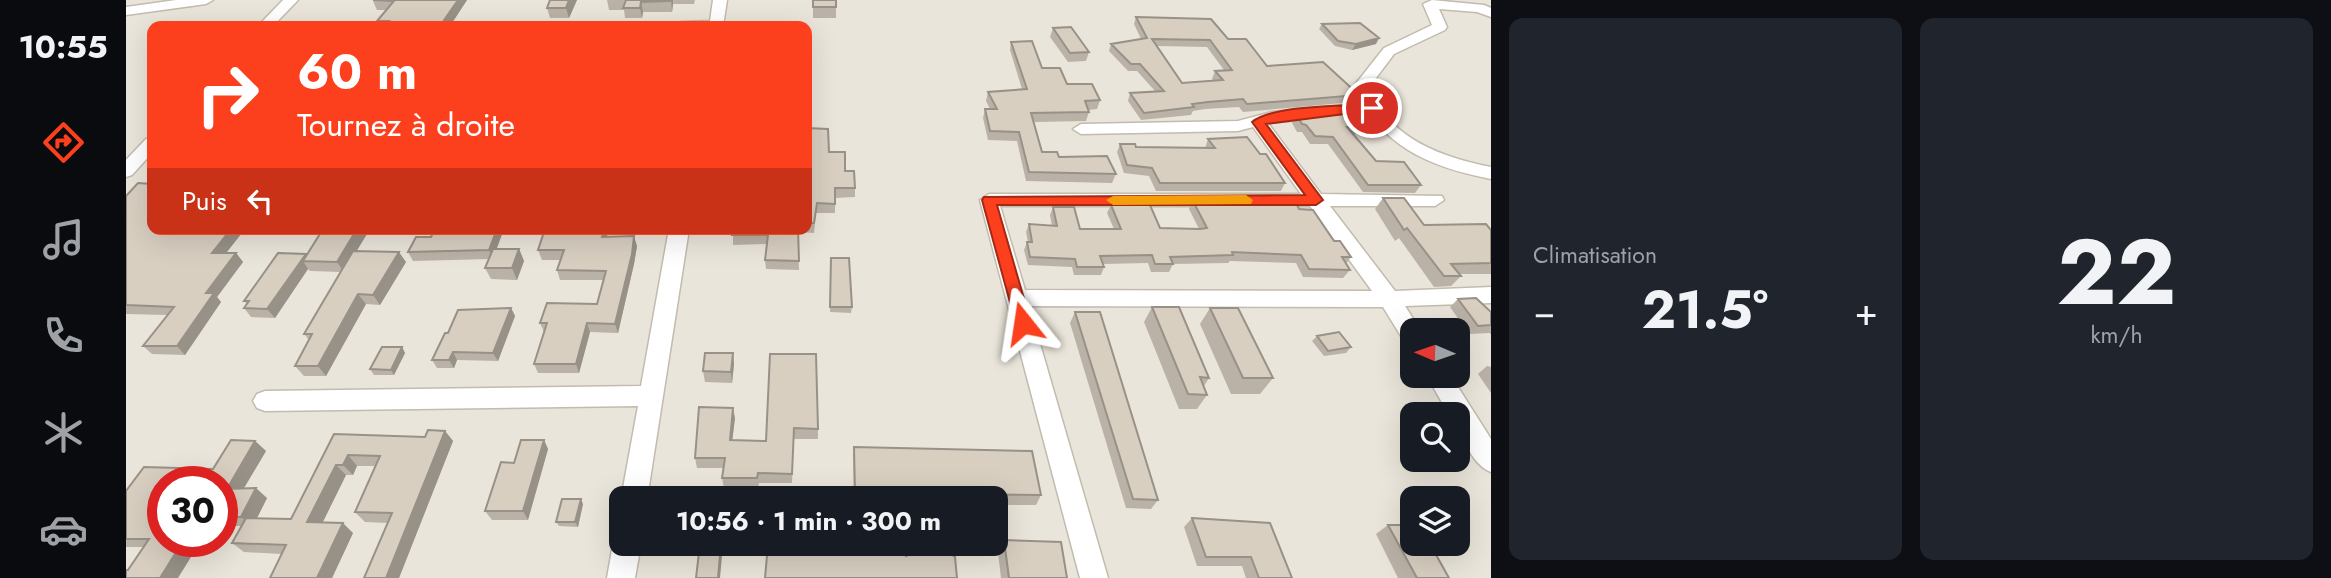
<!DOCTYPE html>
<html lang="fr">
<head>
<meta charset="utf-8">
<style>
	body { margin:0; font-family:Jost,sans-serif; background:#20242c; color:#f1f3f6; height:100vh; display:flex; flex-direction:column; font-size:26px; white-space:nowrap }
	* { box-sizing:border-box; margin:0 }
	p { font-size:23px; color:#9ea1a6 }
	.icon { flex:none; width:38px; height:38px; fill:none; stroke:currentColor; stroke-width:2; stroke-linecap:round; stroke-linejoin:round }
	.map { position:relative; flex:1; overflow:hidden }
	.drawer { display:flex; flex-direction:column; gap:18px; padding:18px; background:#0d0f14; width:840px }
	.drawer>* { flex:none }
	.hud { position:absolute; left:21px; top:21px; width:665px; height:214px; border-radius:14px; box-shadow:0 7px 28px #0002; background:#fc3f1d; color:#fff; overflow:hidden }
	.needle { width:46px; rotate:272deg }
	.fabs { position:absolute; left:1274px; top:318px; display:grid; gap:14px }
	.fabs a { display:grid; place-items:center; width:70px; height:70px; border-radius:14px; background:#171b24; box-shadow:0 7px 28px #0002; font-size:35px }
	.speed { position:absolute; left:21px; top:466px; display:flex; gap:14px; font-size:35px; font-weight:700; text-align:center }
	.speed>* { display:grid; place-content:center; width:91px; height:91px; border-radius:50%; background:#171b24; box-shadow:0 7px 28px #0002; line-height:1 }
	.speed .limit { border:10px solid #d22; background:#fff; color:#111 }
	.pin { position:absolute; display:grid; place-items:center; width:60px; height:60px; color:#fff; margin:-30px; border:4px solid #fff; border-radius:50%; box-shadow:0 2px 7px #0007 }
	.me { position:absolute; width:77px; margin:-38px; rotate:345deg; stroke-linejoin:round; filter:drop-shadow(0 0 5px #0008) }
	.turn { display:flex; align-items:center; gap:24px; height:147px; padding:0 35px; font-size:32px }
	.turn .icon { width:91px; height:91px; stroke-width:2.5 }
	.turn b { display:block; font-size:49px; line-height:60px }
	.then { display:flex; align-items:center; height:66px; padding:0 35px; background:#0003; gap:14px; font-size:26px }
	.big { font-size:52px; font-weight:700; line-height:1.1 }
	.drawer .tile { flex:1; display:flex; flex-direction:column; justify-content:center; gap:10px; min-width:0; padding:0 24px; border-radius:14px; background:#20242c }
	.drawer .dial { align-items:center; gap:0 }
	.dial b { font-size:91px; line-height:1 }
	.heat { display:flex; justify-content:space-between; align-items:center; font-size:38px; direction:ltr }
	.drawer .tiles { flex:1; display:grid; gap:18px; grid-template-columns:repeat(2,1fr) }
	.trip { position:absolute; left:483px; top:486px; width:399px; height:70px; border-radius:14px; background:#171b24; box-shadow:0 7px 28px #0002; font-weight:700; line-height:70px; text-align:center }
	main { display:flex; flex:1; min-height:0 }
	.dock { display:flex; flex-direction:column; width:126px; justify-content:space-around; align-items:center; background:#090b0e; color:#9ea1a6 }
	.dock .icon { width:49px; height:49px }
	.dock .active { color:#fc3f1d }
	.dock b { font-size:32px; color:#f1f3f6 }
	.map>svg:first-child { display:block }
	.residential { fill:#eae5da; fill-rule:evenodd }
	.lines { fill:none; stroke-linecap:round; stroke-linejoin:round }
	.minor-casing { stroke:#c2bbae; stroke-width:3 }
	.minor { fill:#fff; fill-rule:evenodd }
	.wall { fill:#bab2a6; fill-rule:evenodd }
	.shaded-wall { fill:#979187 }
	.building { fill:#d8cfc1; stroke:#979187; stroke-width:2; fill-rule:evenodd }
	.route { fill:#fc3f1d; stroke:#a42913; stroke-width:2 }
	.slow { fill:#f59e0b }
</style>
</head>
<body>
<main>
<nav class="dock">
<b>10:55</b>
<svg class="icon active" aria-label="directions" viewBox="0 0 24 24"><path d="M12 3l9 9-9 9-9-9zM9 14v-3h6M13 9l2 2-2 2"/></svg>
<svg class="icon" aria-label="music" viewBox="0 0 24 24"><path d="M9 18V5l10-2v13"/><circle cx="6" cy="18" r="3"/><circle cx="16" cy="16" r="3"/></svg>
<svg class="icon" aria-label="phone" viewBox="0 0 24 24"><path d="M5 4h4l2 5-3 2q2 4 5 5l2-3 5 2v4C11 20 4 13 5 4z"/></svg>
<svg class="icon" aria-label="climate" viewBox="0 0 24 24"><path d="M12 3v18M4 7l16 10M4 17L20 7"/></svg>
<svg class="icon" aria-label="car" viewBox="0 0 24 24"><path d="M5 17H2v-5l4-1 3-4h7l3 4 3 1v5h-3M9 17h6M6 11h13"/><circle cx="7" cy="17" r="2"/><circle cx="17" cy="17" r="2"/></svg>
</nav>
<div class="map">
<svg width="1365" height="578" viewBox="0 0 1365 578">
	<rect width="100%" height="100%" fill="#f6f3ec"/>
	<!-- residential -->
	<path class="residential" d="M0 0H1365V578H0ZM26 26H681V229H26ZM1286 331H1332V376H1286ZM1286 415H1332V460H1286ZM37 481H96V541H37ZM495 499H870V544H495ZM1286 499H1332V544H1286Z"/>
	<g class="lines">
		<!-- minor casing -->
		<g class="minor-casing">
			<path id="minor" d="M50 0H87L80 4 0 15V7Z
				M157 0H172L147 26H132Z
				M587 0H601L597 26H548L555 22 584 21Z
				M1306 0 1358 5 1365 8V17L1351 12 1313 9 1321 27 1319 30 1268 54 1244 86 1245 91C1264 139 1318 158 1365 167V179C1315 169 1274 155 1242 113L1142 123 1195 194 1316 196 1318 200 1309 206H1204L1269 291 1365 287V303L1279 306 1295 331H1286V344L1278 341 1257 307 903 306 982 578H954L854 200 863 194H1175L1127 127 1112 131 955 134 947 129 955 124 1112 121 1146 112 1235 104 1228 86 1258 48 1306 25 1297 4ZM874 206H1184L1246 291 899 290Z
				M26 138V153L6 175 0 177V160L20 139Z
				M543 229H563L521 499H495L512 406 139 411 131 408 127 401 131 394 139 391 515 386Z
				M1301 376H1325L1365 439V472C1347 466 1332 433 1332 415H1323Z
				M495 533V544H515L509 578H481L487 544Z"/>
		</g>
		<!-- minor -->
		<use href="#minor" class="minor"/>
	</g>
	<!-- wall -->
	<path class="wall" d="M341 0 324 26H254L251 21 261 10H251L247 1Z
		M424 0H451L443 18H424L421 8Z
		M481 0H569L568 4H547L546 12H517L516 18H499L498 10H483Z
		M687 0H710V18H687Z
		M1010 17 1102 39 1141 66 1233 95 1228 102 1117 112 1113 107 1079 109 1067 111 1065 115 1015 120 1002 101 1004 93 1029 91 1011 71H1002L983 51 985 44 1015 39 1008 24ZM1031 46 1081 47 1098 70 1089 71 1086 79 1087 80 1056 83Z
		M1196 24 1250 44 1226 50 1209 46 1193 29Z
		M927 28 963 52 960 61 942 62 924 37Z
		M885 42 916 68 941 84 974 100 971 109 962 110 963 112 960 121 908 122 916 152 990 174 986 183 900 181 891 141 862 140 857 118 859 109H864L860 101 862 92 896 89 884 50Z
		M1171 116 1253 127 1247 135 1228 134 1250 161 1295 185 1289 193 1237 192 1202 144H1184L1176 132H1171L1166 123Z
		M681 128 719 171 729 188V197L709 198V213H690L688 233 672 232 673 270 640 269 639 260 641 244 607 245V229H681Z
		M1082 139 1134 154 1159 183 1155 191H1030L1023 176 998 173 991 152 994 144 1010 147 1079 148Z
		M0 196 119 229 100 253H110L117 262 91 297 95 302 59 355 26 354 17 346 41 315 0 314Z
		M1257 198 1298 225 1365 230V274H1334L1335 276 1325 286 1308 287 1273 238 1269 241 1249 209Z
		M1067 201 1173 209 1225 257 1220 264 1224 270 1217 278 1177 277 1170 263 1104 261 1102 263 1047 264 1043 272H1025L1022 263 977 264 978 267 975 275H948L946 267 902 265 898 250 901 242H902L900 232 903 224 926 226 924 215 927 207 954 229H988L981 213 985 205 1034 228 1073 229 1063 209Z
		M197 229H244L230 251 280 262 254 305 240 304 200 376H178L169 366 183 340 178 334 215 272 184 271 182 269 149 318 125 317 118 308 121 304 118 301 181 255Z
		M413 229H483L481 237 511 246 508 264 492 333 464 332 453 373H412L408 364 418 332 414 323 471 304 477 280H434L431 270 435 260H416L412 250 419 232H414Z
		M370 249H393L398 261 391 280 365 279 359 268 363 259 287 261 282 252Z
		M705 258 726 307 725 313 704 312Z
		M1332 299 1365 312V335L1364 333 1343 334 1324 307Z
		M1026 307 1083 378 1078 386 1081 395 1071 409H1053L1018 322Z
		M385 308 389 316 372 361 331 360 328 368H311L306 360 322 333Z
		M1084 308 1147 378 1134 394H1105L1074 324Z
		M949 312 1032 500 1025 509 1000 508 944 323Z
		M1191 336 1225 347 1220 353 1198 356 1186 341Z
		M276 347 279 353 268 375H248L244 369Z
		M607 353 608 364 606 383 579 382 577 371Z
		M644 354 692 429V439H668L666 483H633L632 488H598L596 478 598 468H571L569 458 609 418 606 440 640 441Z
		M1361 366 1365 367V393L1352 374Z
		M319 431 327 441 273 578H238L262 523 239 522 229 512 250 466H231L227 475H220L196 523 227 533 206 578H144L156 554 118 552 106 543 115 526H96V481L37 541 2 570 17 547H0V491L87 469 129 441 140 451 118 488 141 498 131 518 165 519 208 434 299 437Z
		M418 440 422 449 402 520H366L359 511 388 463Z
		M728 447 915 495 910 505H870V499H728L727 457Z
		M457 504 452 527 433 526 430 522Z
		M1066 518 1166 578H1120L1116 566H1071L1058 527Z
		M1262 525 1323 578H1272L1250 534Z
		M878 540 941 578H875L872 553Z"/>
	<!-- shaded-wall -->
	<path class="shaded-wall" d="M332 0H341L324 26H314Z
		M443 0H451L443 18 440 8Z
		M545 0H547V4L546 12Z
		M515 2 517 12 516 18 514 8Z
		M1253 38 1250 44 1226 50 1230 44Z
		M105 229H119L93 262 86 253Z
		M231 229H244L218 272 211 262Z
		M371 229H378L367 259 363 250Z
		M478 229H483L478 246 476 237Z
		M508 236 511 246 508 264 492 333 489 324Z
		M393 249 398 261 391 280 386 268Z
		M273 252 280 262 254 305 247 295Z
		M110 253 117 262 91 297 95 302 59 355 51 346 80 293Z
		M180 254 185 261H177L182 269 149 318 141 309Z
		M232 294 240 304 200 376 192 366Z
		M385 308 389 316 372 361 367 353Z
		M461 323 464 332 453 373 450 364Z
		M276 347 279 353 268 375 265 370Z
		M327 352 331 360 328 368 323 360Z
		M607 353 608 364 606 383 605 372Z
		M607 408 609 418 605 451 604 440Z
		M319 431 327 441 273 578H260Z
		M418 440 422 449 402 520 397 511Z
		M129 441 140 451 112 498 101 489Z
		M222 455 231 466 227 475 217 465Z
		M210 465 220 475 192 532 181 522Z
		M130 488 141 498 127 526 115 517Z
		M455 499 457 504 452 527 449 522Z
		M217 523 227 533 206 578H191Z
		M57 541H75L52 578H34Z
		M595 544H597L594 578H592Z"/>
	<!-- building -->
	<path class="building" d="M247 0H332L314 26H259L263 21H251L268 1Z
		M424 0H443L440 8H421Z
		M500 0H545L544 1 515 2 514 8H497Z
		M687 0H710V7H687Z
		M1010 17 1085 19 1102 39H1120L1141 66 1197 62 1233 95 1121 104 1117 99 1082 102 1066 104 1068 107 1018 113 1004 93 1038 91 1014 64H1005L985 44 1021 38ZM1026 39 1084 40 1106 70 1089 71 1097 80 1056 83Z
		M1234 23 1253 38 1230 44 1212 41 1196 24Z
		M945 27 963 52 944 53 927 28Z
		M906 41 916 68H934L941 84H966L974 100 959 101 963 112 905 113 916 152H931L933 157 981 156 990 174 903 172 893 132 864 131 859 109H871L862 92 901 89 885 42Z
		M1238 109 1253 127H1221L1250 161 1278 162 1295 185H1242L1207 137 1189 136 1180 125 1176 124 1171 116Z
		M681 128 702 129 703 152H719V171H728L729 188H709V204L691 203 688 223H681Z
		M1121 137 1134 154H1140L1159 183H1034L1026 168 1001 165 994 144H1009L1010 147 1089 148 1082 139Z
		M12 183 26 184V229H105L86 253H110L80 293H88L51 346H17L48 307 0 305V196Z
		M1257 198H1278L1298 225 1360 224 1365 230V263L1325 264 1335 276H1318L1281 228 1278 230Z
		M1067 201H1169L1173 209 1187 210 1208 241H1214L1225 257H1216L1224 270 1183 269 1175 255 1106 252 1107 255 1044 257 1047 264H1029L1026 255 974 256 978 267H951L949 259 904 257 901 242H906L903 224 931 226 927 207H948L954 229H995L985 205H1024L1034 228 1074 229 1081 228Z
		M197 229H231L211 262 177 261Z
		M309 229H371L363 250 282 252 290 237H305Z
		M419 229H478L476 237 508 236 506 254 489 324 461 323 450 364H408L421 323H414L421 303 471 304 480 271 431 270 438 250H412Z
		M607 229H672L673 261 639 260 642 235H606Z
		M367 249H393L386 268H359Z
		M227 251 273 252 247 295 232 294 192 366H169L186 334H178Z
		M152 253 180 254 141 309 118 308 123 301H118Z
		M705 258H723L726 307H704Z
		M1350 298 1365 312V325L1352 326 1332 299Z
		M1026 307H1053L1083 378 1074 377 1081 395 1062 394Z
		M385 308 367 353 327 352 323 360H306L319 333H322L332 310Z
		M1084 308H1112L1147 378H1117Z
		M949 312H974L1032 500 1007 499Z
		M1213 332 1225 347 1202 351 1191 336Z
		M256 347H276L265 370 244 369Z
		M579 353H607L605 372 577 371Z
		M644 354H690L692 429 668 428 666 474 632 473 631 478H596L599 458H569L573 407 607 408 604 440 640 441Z
		M302 430 319 431 260 578H238L266 513 229 512 254 456 222 455 217 465H210L181 522 217 523 191 578H144L160 545 106 543 120 518 165 519 208 434 299 437Z
		M105 440 129 441 101 489 130 488 115 517H96V481H37V541H57L34 578H0V570H2L23 539H0V491L18 467 87 469Z
		M395 440H418L397 511H359L375 462 388 463Z
		M728 447 906 451 915 495 729 493Z
		M436 499H455L449 522H430Z
		M1066 518 1144 523 1166 578H1133L1125 557H1080Z
		M1262 525H1286V544H1304L1323 578H1291Z
		M878 540 935 542 941 578H883Z
		M574 544H595L592 578H570Z
		M642 544 780 545V556L807 545 815 546 829 557 831 578H639Z"/>
	<!-- route -->
	<path class="route" d="M1246 104 1252 108 1250 110 1140 124 1197 200 1190 205H871L905 323 903 328H891L856 200 858 197 1179 195 1126 122C1146 105 1218 106 1246 104Z"/>
	<!-- slow -->
	<path class="slow" d="M1120 195 1127 200 1125 204 987 205 980 200 987 196Z"/>
</svg>
<div class="fabs">
<a><svg class="needle" viewBox="-14 -14 28 28"><path d="M0-13l5 13h-10z" fill="#e53935"/><path d="M0 13l5-13h-10z" fill="#9ea1a6"/></svg></a>
<a><svg class="icon" aria-label="search" viewBox="0 0 24 24"><circle cx="10" cy="10" r="6"/><path d="M15 15l6 6"/></svg></a>
<a><svg class="icon" aria-label="layers" viewBox="0 0 24 24"><path d="M12 4l9 5-9 5-9-5zM3 14l9 5 9-5"/></svg></a>
</div>
<div class="speed"><div class="limit">30</div></div>
<div class="pin" style="left:1246px;top:108px;background:#d93025"><svg class="icon" aria-label="arrive" viewBox="0 0 24 24"><path d="M6 21V4h12l-3 4 3 4H6"/></svg></div>
<svg class="me" style="left:897px;top:323px" viewBox="-20 -20 40 40"><path d="M0-17L14 15 0 8-14 15z" fill="#fc3f1d" stroke="#fff" stroke-width="4"/></svg>
<div class="trip">10:56 · 1 min · 300 m</div>
<div class="hud">
<div class="turn"><svg class="icon" aria-label="right" viewBox="0 0 24 24"><path d="M7 20v-9h11M14 6l5 5-5 5"/></svg><div><b>60 m</b>Tournez à droite</div></div>
<div class="then">Puis<svg class="icon" aria-label="left" viewBox="0 0 24 24"><path d="M17 20v-9H6M10 6l-5 5 5 5"/></svg></div>
</div>
</div>
<section class="drawer">
<div class="tiles">
<div class="tile"><p>Climatisation</p>
<div class="heat"><a>−</a><b class="big">21.5°</b><a>+</a></div>
</div>
<div class="tile dial"><b>22</b><p>km/h</p></div>
</div>
</section>
</main>
</body>
</html>
